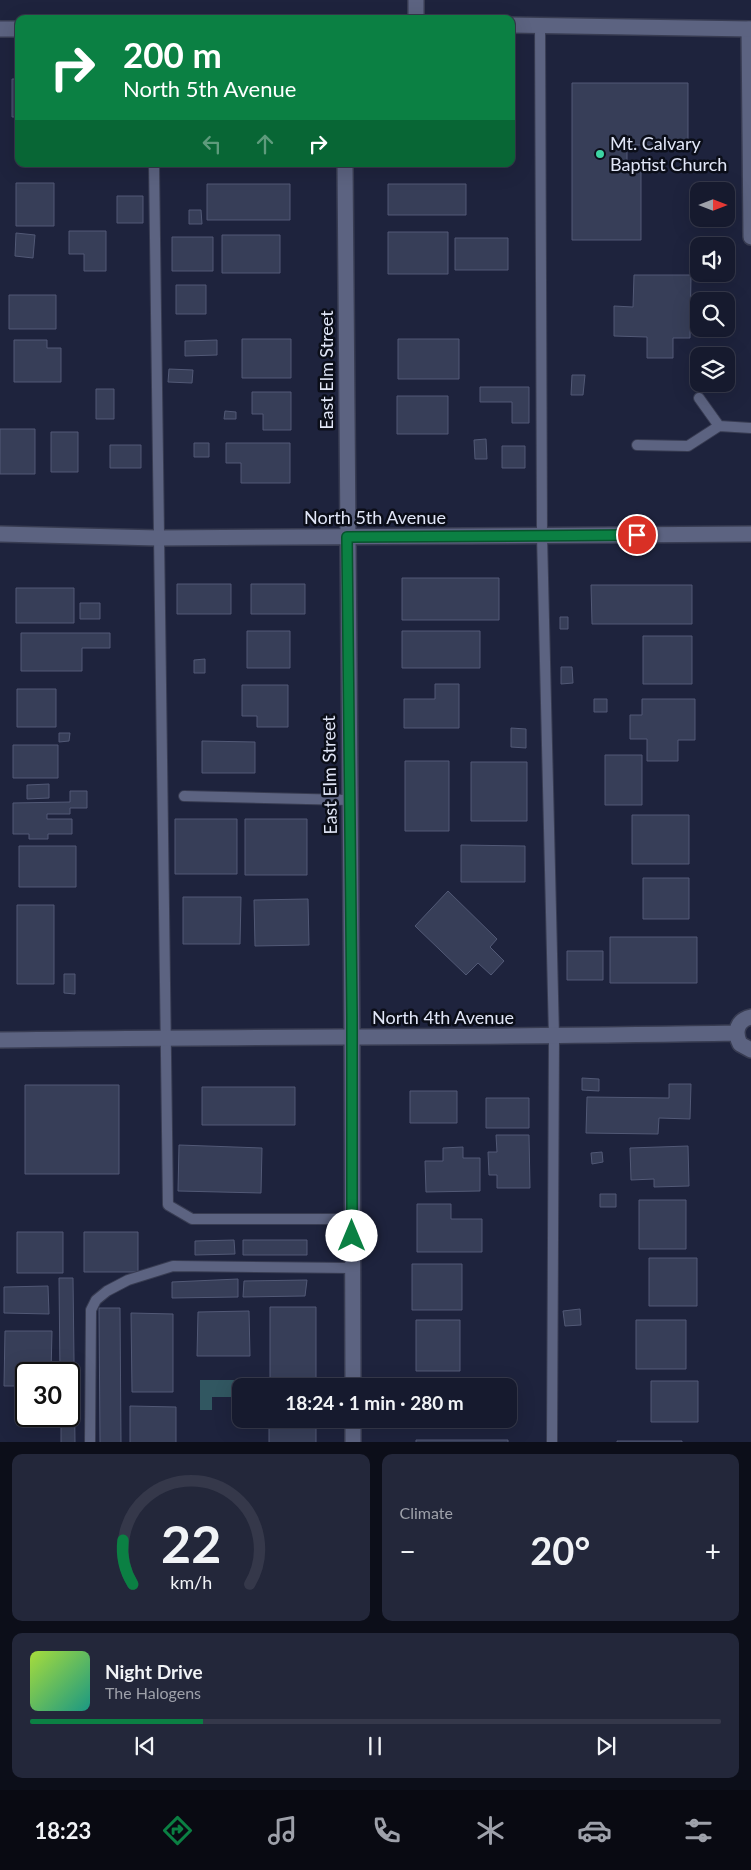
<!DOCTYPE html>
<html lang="en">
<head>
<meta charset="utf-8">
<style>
	body { margin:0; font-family:Lato,sans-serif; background:#23273a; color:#f1f3f6; height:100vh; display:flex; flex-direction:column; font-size:19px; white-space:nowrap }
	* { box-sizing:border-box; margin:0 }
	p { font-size:16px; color:#9ea1aa }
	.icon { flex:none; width:28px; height:28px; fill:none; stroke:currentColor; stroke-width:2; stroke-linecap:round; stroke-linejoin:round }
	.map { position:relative; height:1442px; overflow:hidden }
	.sheet { display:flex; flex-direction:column; gap:12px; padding:12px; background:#0c0e19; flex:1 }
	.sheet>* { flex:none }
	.guide { position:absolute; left:15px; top:15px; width:500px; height:152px; border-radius:10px; box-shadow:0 5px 20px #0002,0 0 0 1px #35384a; background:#0b8043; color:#fff; overflow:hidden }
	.needle { width:32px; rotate:90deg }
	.controls { position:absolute; left:690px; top:182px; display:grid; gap:10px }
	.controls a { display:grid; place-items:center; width:45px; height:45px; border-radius:10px; background:#161a2e; box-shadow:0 5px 20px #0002,0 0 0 1px #35384a; font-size:25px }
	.speed { position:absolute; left:15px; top:1362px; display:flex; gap:10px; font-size:25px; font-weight:700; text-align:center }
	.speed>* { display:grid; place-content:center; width:65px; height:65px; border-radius:50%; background:#161a2e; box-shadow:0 5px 20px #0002,0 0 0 1px #35384a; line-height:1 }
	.speed .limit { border:2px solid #111; border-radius:8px; background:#fff; color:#111 }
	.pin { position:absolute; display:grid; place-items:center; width:42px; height:42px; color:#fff; margin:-21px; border:2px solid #fff; border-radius:50%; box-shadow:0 1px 5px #0007 }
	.me { position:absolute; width:55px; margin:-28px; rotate:0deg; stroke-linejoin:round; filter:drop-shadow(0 0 4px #0008) }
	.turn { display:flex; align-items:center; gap:18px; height:105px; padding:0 25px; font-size:22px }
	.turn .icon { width:65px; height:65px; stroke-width:2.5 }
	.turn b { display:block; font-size:35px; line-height:42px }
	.lanes { display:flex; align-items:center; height:48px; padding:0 25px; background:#0003; justify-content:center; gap:25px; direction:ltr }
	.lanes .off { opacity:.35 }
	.big { font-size:38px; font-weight:700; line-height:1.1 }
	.sheet .tile { flex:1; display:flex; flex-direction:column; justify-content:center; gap:8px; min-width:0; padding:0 18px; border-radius:10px; background:#23273a }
	.sheet .dial { align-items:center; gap:0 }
	.dial svg { height:130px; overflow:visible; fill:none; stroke:#35384a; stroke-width:7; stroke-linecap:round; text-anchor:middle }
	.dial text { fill:#f1f3f6; stroke:none }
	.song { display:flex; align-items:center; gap:15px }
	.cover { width:60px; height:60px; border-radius:8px; background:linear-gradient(135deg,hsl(80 70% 55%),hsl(170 70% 35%)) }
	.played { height:5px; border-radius:2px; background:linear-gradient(90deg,#0b8043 25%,#35384a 25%) }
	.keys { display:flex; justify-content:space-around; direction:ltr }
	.heat { display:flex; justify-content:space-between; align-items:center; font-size:28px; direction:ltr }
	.sheet .tiles { flex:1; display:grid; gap:12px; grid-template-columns:1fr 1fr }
	.tile:last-child { grid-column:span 2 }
	.trip { position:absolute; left:232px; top:1378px; width:285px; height:50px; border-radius:10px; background:#161a2e; box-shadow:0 5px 20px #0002,0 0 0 1px #35384a; font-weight:700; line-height:50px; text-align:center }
	.dock { display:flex; height:80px; justify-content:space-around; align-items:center; background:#090a12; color:#9ea1aa }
	.dock .icon { width:35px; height:35px }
	.dock .active { color:#0b8043 }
	.dock b { font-size:22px; color:#f1f3f6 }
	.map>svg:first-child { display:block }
	.water { fill:#315761 }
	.building { fill:#373e58; stroke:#525976 }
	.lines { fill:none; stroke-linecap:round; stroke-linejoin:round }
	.service-casing { stroke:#383c52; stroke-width:12 }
	.minor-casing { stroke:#383c52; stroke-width:18 }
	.tertiary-casing { stroke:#383c52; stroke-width:18 }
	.service { stroke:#5c6381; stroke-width:10 }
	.minor { stroke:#5c6381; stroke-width:15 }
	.tertiary { stroke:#5c6381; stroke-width:15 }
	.route-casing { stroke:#07532c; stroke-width:12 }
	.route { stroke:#0b8043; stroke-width:9 }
	.poi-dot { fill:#3dd4a3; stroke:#0b0e19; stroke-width:2 }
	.labels { text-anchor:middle; stroke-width:5; stroke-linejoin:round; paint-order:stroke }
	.poi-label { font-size:18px; fill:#e1e6f7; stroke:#0b0e19; text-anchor:start }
	.street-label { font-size:18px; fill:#e1e6f7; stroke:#0b0e19 }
</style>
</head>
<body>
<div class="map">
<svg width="751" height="1443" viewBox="0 0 751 1443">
	<rect width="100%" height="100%" fill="#1e233d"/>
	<!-- water -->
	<path class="water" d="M200 1380H239V1397H212V1410H200Z"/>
	<!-- building -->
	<path class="building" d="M12 79H19V117H12Z
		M572 83H688V145H627V164H641V240H572Z
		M16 183H54V226H16Z
		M207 184H290V220H207Z
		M388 184H466V215H388Z
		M117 196H143V223H117Z
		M189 210H201L202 224H189Z
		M69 231H106V271H84V254H69Z
		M388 232H448V274H388Z
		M16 233 35 235 33 258 15 256Z
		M222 235H280V273H222Z
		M172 237H213V271H172Z
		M455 238H508V270H455Z
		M634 275H691L690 338H673V358H647V337L614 336V306L633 307Z
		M176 285H206V314H176Z
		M9 295H56V329H9Z
		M242 339H291V378H242Z
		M398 339H459V379H398Z
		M14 340H47V348H61V382H14Z
		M217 340V355L185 356V341Z
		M169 369 193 370 192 383 168 382Z
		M572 375H585L583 395H571Z
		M480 387H529V423H512V402H480Z
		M96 389H114V419H96Z
		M252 392H291V430H263V414H252Z
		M397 396H448V434H397Z
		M225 411 236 412V419H224Z
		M0 429H35V474H0Z
		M51 432H78V472H51Z
		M486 439 487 459H475L474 440Z
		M194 443H209V457H194Z
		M226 443H290V483H241V463H226Z
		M110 445H141V468H110Z
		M502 446H525V468H502Z
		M402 578H499V620H402Z
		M177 584H231V614H177Z
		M251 584H305V614H251Z
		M591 585H692V624H592Z
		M16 588H74V623H16Z
		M80 603H100V619H80Z
		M560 617H568V629H560Z
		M247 631H290V668H247Z
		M402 631H480V668H402Z
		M21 633H110V648H82V671H21Z
		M643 636H692V684H643Z
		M205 659V673H194V660Z
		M561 667H572L573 683 561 684Z
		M435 684H459V728H404V699H435Z
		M242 685H288V727H257V716H242Z
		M17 689H56V727H17Z
		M594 699H607V712H594Z
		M642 699H695V740H678V761H647V739H630V715H642Z
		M511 728 526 729V748L511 747Z
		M59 733H70L69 741 59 742Z
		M202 741 255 742V773H202Z
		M13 745H58V778H13Z
		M605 755H642V805H605Z
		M405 761H449V831H405Z
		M471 762H527V821H471Z
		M49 784V798L27 799V785Z
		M70 791H87V808H70V814H47V819H72V834H48V839H29V834H13V803L70 802Z
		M632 815H689V864H632Z
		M175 819H237V874H175Z
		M245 819H307V875H245Z
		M461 845 525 846V882H461Z
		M19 846H76V887H19Z
		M643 878H689V919H643Z
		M448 891 497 939 490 947 504 961 491 975 478 963 466 975 415 926Z
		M183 897H241L240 944H183Z
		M308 899 309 945 255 946 254 900Z
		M17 905H54V984H17Z
		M610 937H697V983H610Z
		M567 951H603V980H567Z
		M64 974H75V994L64 993Z
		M582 1078 599 1079V1091L582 1090Z
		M669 1084H691L690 1119 659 1118 658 1134 586 1133 587 1097 669 1098Z
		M25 1085H119V1174H25Z
		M202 1087H295V1125H202Z
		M410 1091H457V1123H410Z
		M486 1098H529V1128H486Z
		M496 1135H529L530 1188H497V1175H489L488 1152H497Z
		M179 1145 262 1148 261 1193 178 1191Z
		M688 1146 689 1186 654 1187V1179L631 1180 630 1148Z
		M463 1147V1158H480V1191L426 1192 425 1161H443V1148Z
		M602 1152 603 1162 592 1164 591 1153Z
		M600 1194H616V1207H600Z
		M639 1200H686V1249H639Z
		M417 1204H451V1219H482V1252H417Z
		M17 1232H63V1273H17Z
		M84 1232H138V1272H84Z
		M234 1240 235 1254 195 1255V1241Z
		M243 1240H307V1255H243Z
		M649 1258H697V1306H649Z
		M412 1264H462V1310H412Z
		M59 1278H73L75 1443H61V1416H69V1374H60Z
		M238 1279V1297L172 1298V1282Z
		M307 1280 305 1296 243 1297 244 1281Z
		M48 1286 49 1314 4 1313V1287Z
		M270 1307H316V1386H270Z
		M99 1308H120L121 1443H100Z
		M580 1309 581 1325 565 1326 563 1311Z
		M249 1311 250 1356H197L198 1312Z
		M131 1313 173 1314V1392H132Z
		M416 1320H460V1371H416Z
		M636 1320H686V1369H636Z
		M5 1331H52L51 1374H26V1386H4Z
		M651 1381H698V1422H651Z
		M412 1382H483V1386H412Z
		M130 1406 176 1407V1443H130Z
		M269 1419H316V1443H269Z
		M412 1419H483V1425H412Z
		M416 1440H508V1443H416Z
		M617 1441H682V1443H617Z"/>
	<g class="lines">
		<!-- service casing -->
		<g class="service-casing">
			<path id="service" d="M540 24 542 536 554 1037 552 1443
				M154 164 168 1205 192 1219H351
				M699 398 719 426 751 428
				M637 445 688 446 719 426
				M184 796 349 800
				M90 1443 91 1310 96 1300 107 1291 128 1280 173 1266 352 1268"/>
		</g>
		<!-- minor casing -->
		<g class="minor-casing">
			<path id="minor" d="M416 0V19
				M749 29 751 237
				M345 164 352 1036 353 1386
				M0 534 158 538 751 534
				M751 1017C737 1020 734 1032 740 1044L751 1050
				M0 1040C245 1036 491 1038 736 1033
				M353 1419V1443"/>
		</g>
		<!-- tertiary casing -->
		<g class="tertiary-casing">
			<path id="tertiary" d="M511 25 751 29
				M0 29H19"/>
		</g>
		<!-- service -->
		<use href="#service" class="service"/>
		<!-- minor -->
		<use href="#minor" class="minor"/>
		<!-- tertiary -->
		<use href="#tertiary" class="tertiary"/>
	</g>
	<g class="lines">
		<!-- route casing -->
		<g class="route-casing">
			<path id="route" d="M352 1236V1017L347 537 637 535"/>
		</g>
		<!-- route -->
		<use href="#route" class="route"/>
	</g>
	<!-- markers -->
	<circle class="poi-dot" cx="600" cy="154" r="5"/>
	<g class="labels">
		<!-- poi labels -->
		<g class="poi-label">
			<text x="610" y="150">Mt. Calvary<tspan x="610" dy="21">Baptist Church</tspan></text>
		</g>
		<!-- street labels -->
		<g class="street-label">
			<text transform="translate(327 370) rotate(-90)" y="6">East Elm Street</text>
			<text x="375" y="524">North 5th Avenue</text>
			<text transform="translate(330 775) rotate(-91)" y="6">East Elm Street</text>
			<text x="443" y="1024">North 4th Avenue</text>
		</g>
	</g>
</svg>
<div class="controls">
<a><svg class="needle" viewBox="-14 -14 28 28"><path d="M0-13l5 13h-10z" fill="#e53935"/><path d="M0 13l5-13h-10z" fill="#9ea1aa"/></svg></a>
<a><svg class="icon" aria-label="sound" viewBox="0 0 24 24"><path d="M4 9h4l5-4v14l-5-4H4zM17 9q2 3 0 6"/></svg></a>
<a><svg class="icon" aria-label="search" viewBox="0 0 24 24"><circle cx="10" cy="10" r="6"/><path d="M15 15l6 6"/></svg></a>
<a><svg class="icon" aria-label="layers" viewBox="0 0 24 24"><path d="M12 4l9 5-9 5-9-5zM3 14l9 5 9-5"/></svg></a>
</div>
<div class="speed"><div class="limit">30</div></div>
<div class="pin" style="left:637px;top:535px;background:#d93025"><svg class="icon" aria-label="arrive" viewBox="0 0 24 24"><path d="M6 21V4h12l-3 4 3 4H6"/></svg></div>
<svg class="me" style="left:352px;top:1236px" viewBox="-20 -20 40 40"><circle r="19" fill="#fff"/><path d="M0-13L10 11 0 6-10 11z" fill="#0b8043"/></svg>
<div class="trip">18:24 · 1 min · 280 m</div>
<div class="guide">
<div class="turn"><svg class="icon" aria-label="right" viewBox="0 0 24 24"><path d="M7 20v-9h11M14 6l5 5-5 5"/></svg><div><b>200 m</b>North 5th Avenue</div></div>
<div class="lanes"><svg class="icon off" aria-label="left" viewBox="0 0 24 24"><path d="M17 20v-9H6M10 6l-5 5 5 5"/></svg><svg class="icon off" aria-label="ahead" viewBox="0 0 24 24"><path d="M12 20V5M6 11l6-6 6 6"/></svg><svg class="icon" aria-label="right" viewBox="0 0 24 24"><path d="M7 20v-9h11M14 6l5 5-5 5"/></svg></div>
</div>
</div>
<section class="sheet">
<div class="tiles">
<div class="tile dial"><svg viewBox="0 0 100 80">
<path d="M14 69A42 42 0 1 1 86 69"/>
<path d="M14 69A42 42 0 0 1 8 42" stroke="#0b8043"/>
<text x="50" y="56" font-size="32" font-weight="700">22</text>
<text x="50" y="72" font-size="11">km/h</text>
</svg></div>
<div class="tile"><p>Climate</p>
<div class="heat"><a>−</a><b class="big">20°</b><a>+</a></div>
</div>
<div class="tile">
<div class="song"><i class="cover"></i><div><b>Night Drive</b><p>The Halogens</p></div></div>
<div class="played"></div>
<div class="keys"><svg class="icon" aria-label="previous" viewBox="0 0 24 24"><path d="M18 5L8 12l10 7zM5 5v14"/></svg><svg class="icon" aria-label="pause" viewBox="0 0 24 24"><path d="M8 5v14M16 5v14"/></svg><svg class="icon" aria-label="next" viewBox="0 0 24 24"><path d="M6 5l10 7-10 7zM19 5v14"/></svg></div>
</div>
</div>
</section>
<nav class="dock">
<b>18:23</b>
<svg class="icon active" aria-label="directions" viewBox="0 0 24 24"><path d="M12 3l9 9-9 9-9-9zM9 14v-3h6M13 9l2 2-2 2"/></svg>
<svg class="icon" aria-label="music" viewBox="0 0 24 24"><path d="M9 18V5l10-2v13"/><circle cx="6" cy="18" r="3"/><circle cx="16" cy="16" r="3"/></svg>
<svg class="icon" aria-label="phone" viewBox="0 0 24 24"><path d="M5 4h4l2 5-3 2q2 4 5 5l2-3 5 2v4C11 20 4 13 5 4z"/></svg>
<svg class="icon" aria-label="climate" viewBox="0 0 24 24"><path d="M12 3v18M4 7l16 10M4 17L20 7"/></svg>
<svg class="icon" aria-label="car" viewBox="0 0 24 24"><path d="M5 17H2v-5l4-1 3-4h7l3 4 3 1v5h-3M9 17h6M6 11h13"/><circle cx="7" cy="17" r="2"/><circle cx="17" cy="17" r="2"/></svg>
<svg class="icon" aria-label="filters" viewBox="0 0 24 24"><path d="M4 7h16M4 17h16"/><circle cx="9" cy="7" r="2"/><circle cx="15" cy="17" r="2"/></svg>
</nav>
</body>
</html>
